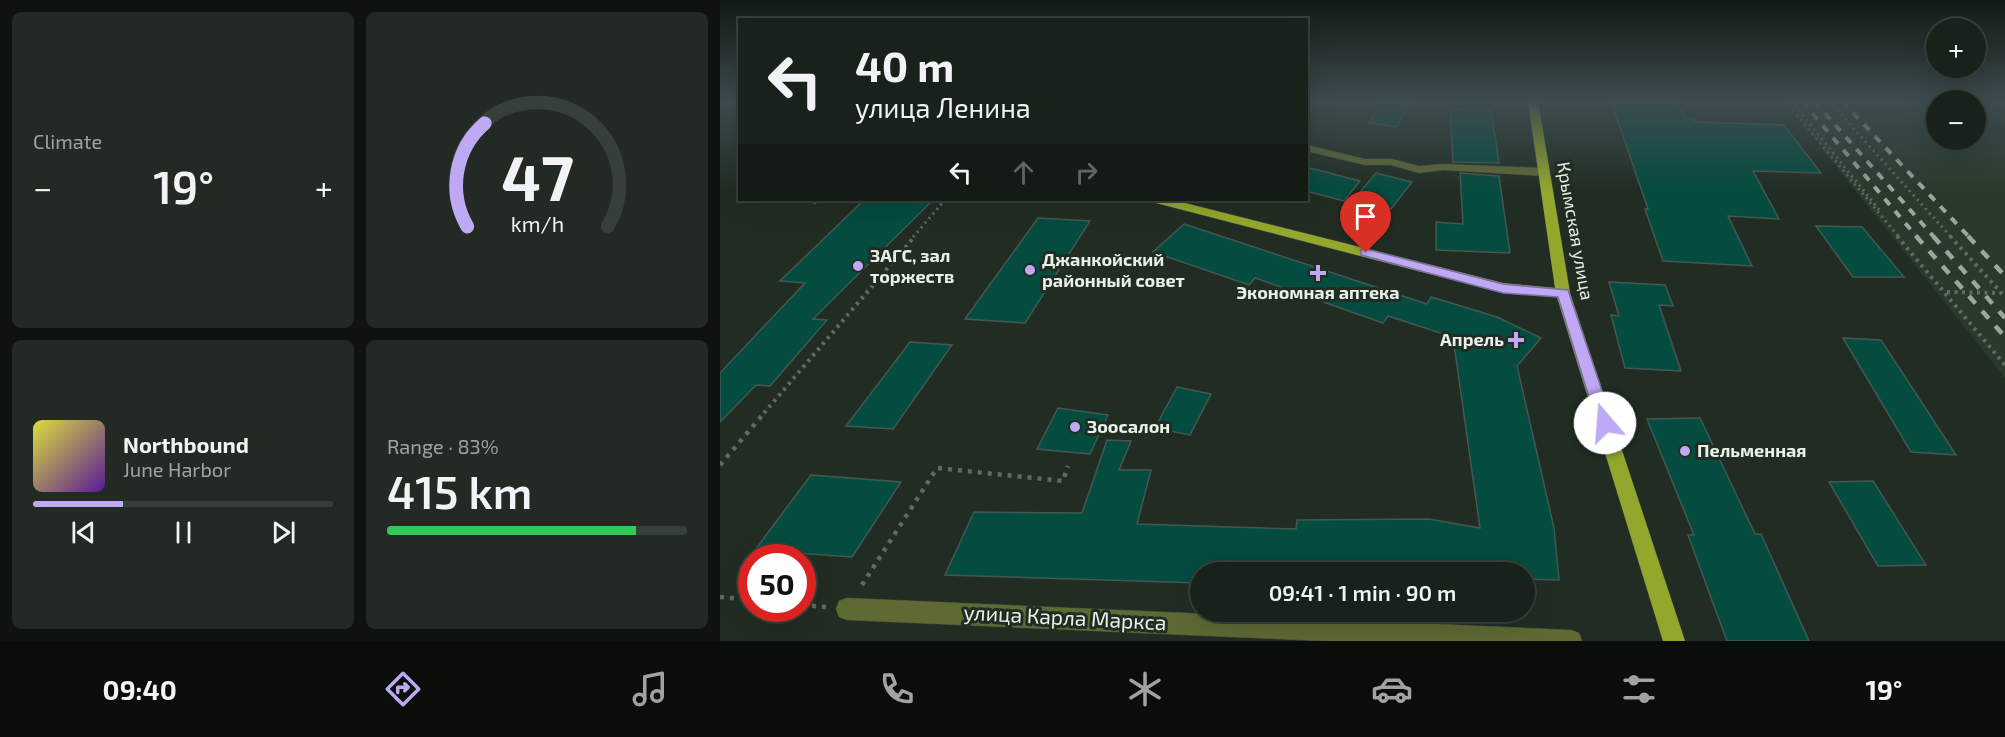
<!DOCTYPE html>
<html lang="en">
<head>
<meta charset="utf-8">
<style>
	body { margin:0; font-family:"Exo 2",sans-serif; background:#222a23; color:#f1f3f6; height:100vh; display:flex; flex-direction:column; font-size:22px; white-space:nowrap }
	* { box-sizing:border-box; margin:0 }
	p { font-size:20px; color:#9fa4a2 }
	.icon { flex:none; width:33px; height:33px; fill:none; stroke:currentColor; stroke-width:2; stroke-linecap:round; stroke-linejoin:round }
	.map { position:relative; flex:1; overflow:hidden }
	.details { display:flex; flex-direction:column; gap:12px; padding:12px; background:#0e130e; width:720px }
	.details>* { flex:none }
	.guide { position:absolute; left:18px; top:18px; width:570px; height:183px; border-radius:0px; box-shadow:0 6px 24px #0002,0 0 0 2px #373f39; background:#19221a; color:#f1f3f6; overflow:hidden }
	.tools { position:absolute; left:1206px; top:18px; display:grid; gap:12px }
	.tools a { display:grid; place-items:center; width:60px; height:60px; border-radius:50%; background:#19221a; box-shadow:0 6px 24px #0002,0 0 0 2px #373f39; font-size:30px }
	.speed { position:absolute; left:18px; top:544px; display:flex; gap:12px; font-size:30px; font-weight:700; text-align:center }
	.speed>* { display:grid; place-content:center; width:78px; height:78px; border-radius:50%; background:#19221a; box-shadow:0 6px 24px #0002,0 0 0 2px #373f39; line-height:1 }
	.speed .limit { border:9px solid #d22; background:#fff; color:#111 }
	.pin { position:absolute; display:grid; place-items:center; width:51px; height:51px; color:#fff; margin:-62px -26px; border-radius:50% 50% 50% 0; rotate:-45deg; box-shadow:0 0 6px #0007 }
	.pin .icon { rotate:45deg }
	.me { position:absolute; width:66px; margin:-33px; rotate:342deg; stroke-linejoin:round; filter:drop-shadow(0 0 4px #0008) }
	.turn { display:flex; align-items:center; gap:21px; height:126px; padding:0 18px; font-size:27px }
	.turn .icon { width:78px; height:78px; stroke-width:2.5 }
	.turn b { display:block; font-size:42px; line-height:51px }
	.lanes { display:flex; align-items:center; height:57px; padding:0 18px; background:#0003; justify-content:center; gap:30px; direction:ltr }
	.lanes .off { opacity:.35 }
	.big { font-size:45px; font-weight:600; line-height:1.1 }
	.details .widget { flex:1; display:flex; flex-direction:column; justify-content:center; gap:9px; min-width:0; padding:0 21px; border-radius:9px; background:#222a23 }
	.details .dial { align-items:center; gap:0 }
	.dial svg { height:156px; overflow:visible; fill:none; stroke:#373f39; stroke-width:7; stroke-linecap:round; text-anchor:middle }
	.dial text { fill:#f1f3f6; stroke:none }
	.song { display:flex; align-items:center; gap:18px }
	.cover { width:72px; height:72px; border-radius:9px; background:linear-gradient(135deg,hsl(60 70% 55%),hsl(270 70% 35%)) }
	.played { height:6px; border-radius:3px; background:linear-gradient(90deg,#bfa9f4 30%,#373f39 30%) }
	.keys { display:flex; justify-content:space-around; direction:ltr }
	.heat { display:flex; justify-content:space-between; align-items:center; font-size:33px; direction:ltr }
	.charge { height:9px; border-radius:4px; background:linear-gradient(90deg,#34c759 83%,#373f39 0) }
	.details .tiles { flex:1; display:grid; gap:12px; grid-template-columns:repeat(2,1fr) }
	.trip { position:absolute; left:470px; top:562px; width:345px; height:60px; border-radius:30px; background:#19221a; box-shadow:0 6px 24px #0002,0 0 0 2px #373f39; font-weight:600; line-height:60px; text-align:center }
	.tab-bar { display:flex; height:96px; justify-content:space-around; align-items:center; background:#0a0e0a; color:#9fa4a2 }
	.tab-bar .icon { width:42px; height:42px }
	.tab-bar .active { color:#bfa9f4 }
	.tab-bar b { font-size:27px; color:#f1f3f6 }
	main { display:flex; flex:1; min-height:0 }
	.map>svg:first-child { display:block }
	.built { fill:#293a2c }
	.building { fill:#044b40; stroke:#445853; stroke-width:1.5 }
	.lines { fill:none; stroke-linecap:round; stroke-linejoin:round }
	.minor-casing { stroke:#3d483f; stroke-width:1 }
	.major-casing { stroke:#3d483f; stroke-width:1 }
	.path-far2 { stroke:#606a61; stroke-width:3; stroke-dasharray:2 4; stroke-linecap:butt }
	.path-far1 { stroke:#606a61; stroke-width:4; stroke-dasharray:3 4.5; stroke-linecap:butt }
	.path { stroke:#606a61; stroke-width:4.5; stroke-dasharray:4 6; stroke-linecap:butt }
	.minor { fill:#5e6934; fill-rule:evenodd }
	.major { fill:#93a72d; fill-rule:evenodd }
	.rail-far1 { stroke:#9da69e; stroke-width:4; stroke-dasharray:8 8; stroke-linecap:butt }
	.rail { stroke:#9da69e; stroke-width:4.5; stroke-dasharray:10 10; stroke-linecap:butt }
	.route { fill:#bfa9f4; stroke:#7c6e9f; stroke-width:1.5 }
	.poi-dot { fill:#bfa9f4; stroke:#212d23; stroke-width:2 }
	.labels { text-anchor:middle; stroke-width:6; stroke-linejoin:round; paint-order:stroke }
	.street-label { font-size:18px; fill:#e9f0e9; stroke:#212d23 }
	.poi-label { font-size:18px; font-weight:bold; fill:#e9f0e9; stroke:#212d23; text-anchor:start }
	.near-street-label { font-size:21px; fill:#e9f0e9; stroke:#212d23 }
</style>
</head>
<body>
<main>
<section class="details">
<div class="tiles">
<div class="widget"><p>Climate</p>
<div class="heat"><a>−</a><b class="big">19°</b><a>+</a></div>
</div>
<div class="widget dial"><svg viewBox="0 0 100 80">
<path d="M14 69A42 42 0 1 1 86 69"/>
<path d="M14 69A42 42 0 0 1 23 16" stroke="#bfa9f4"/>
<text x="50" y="56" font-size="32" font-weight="700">47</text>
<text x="50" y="72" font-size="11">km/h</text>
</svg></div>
<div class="widget">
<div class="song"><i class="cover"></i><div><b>Northbound</b><p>June Harbor</p></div></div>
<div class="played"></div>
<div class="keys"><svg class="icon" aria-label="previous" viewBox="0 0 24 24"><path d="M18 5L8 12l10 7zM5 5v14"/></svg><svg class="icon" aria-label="pause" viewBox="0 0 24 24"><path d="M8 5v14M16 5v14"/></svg><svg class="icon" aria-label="next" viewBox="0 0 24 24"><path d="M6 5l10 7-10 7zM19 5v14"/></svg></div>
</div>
<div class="widget"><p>Range · 83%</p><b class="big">415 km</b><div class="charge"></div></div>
</div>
</section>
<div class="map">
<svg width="1285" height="641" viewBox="0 0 1285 641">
	<rect width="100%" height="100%" fill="#212d23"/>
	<!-- built -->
	<path class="built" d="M1064 101H1216V140H1256V101H1285V378Z"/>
	<!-- building -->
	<path class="building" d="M891 101H954L966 118H973L976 122 1064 125 1101 173 1033 171 1059 219 1008 216 1032 266 943 261 925 209H928Z
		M662 102 689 104 677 127 649 123Z
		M730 109 771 110 779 163 733 162Z
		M586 167 640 181 624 201 586 191Z
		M656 173 692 182 671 209 634 199Z
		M740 173 779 176 790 253 716 250V222L743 224Z
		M144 200H213L93 319 107 320 50 386 36 385 0 422V373L85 283 60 281Z
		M318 218 370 221 305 323 245 319Z
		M464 224 707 304 711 297 777 317 821 338 797 366 834 528 839 580 804 579V573H480V583L225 575 254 512 362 513 387 440 411 441 399 470H431L417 524 576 529 577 520 709 519 760 528 733 337 668 316 663 323 535 278 529 285 433 252Z
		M1096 226 1142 227 1184 277H1133Z
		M889 282 945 285 953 306 939 305 961 371 905 368 891 315 899 316Z
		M1123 338 1161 340 1236 455 1191 452Z
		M190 342 232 345 173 429 126 426Z
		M457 387 491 394 470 435 435 428Z
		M338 408 388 415 370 454 317 449Z
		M980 418 1035 534H1041L1089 641H1007L968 535H974L927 419Z
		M91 475 181 482 132 557 35 550Z
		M1153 481 1206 565 1158 566 1109 482Z"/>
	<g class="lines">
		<!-- minor casing -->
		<g class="minor-casing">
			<path id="minor" d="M587 145 645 159H672L699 166 723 164 824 168 830 172 824 176 723 170 699 173 671 165H645L586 151Z
				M87 200H101L95 204Z
				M127 598 851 630 859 633 862 641H604L127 620 119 617 116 609 119 601Z"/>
		</g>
		<!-- major casing -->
		<g class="major-casing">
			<path id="major" d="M808 101H818L850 293 965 641H943L837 297 783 293 436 203 434 200H453L783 283 835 288Z"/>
		</g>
		<!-- path-far2 -->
		<path class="path-far2" d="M1065 101 1179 237
			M1071 101 1161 212
			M1109 101 1231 237
			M193 237 225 200"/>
		<!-- path-far1 -->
		<path class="path-far1" d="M1177 236 1285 365
			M1230 236 1285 297
			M1227 292 1280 293
			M44 413 195 236"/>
		<!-- path -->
		<path class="path" d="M0 465 45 412
			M142 585 217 468 343 481 348 466
			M0 597 32 600
			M82 605 106 607"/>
		<!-- minor -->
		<use href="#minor" class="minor"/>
		<!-- major -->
		<use href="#major" class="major"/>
		<!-- rail-far1 -->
		<path class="rail-far1" d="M1082 101 1197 237
			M1094 101 1214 237
			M1122 101 1249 237"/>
		<!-- rail -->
		<path class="rail" d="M1196 236 1285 337
			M1213 236 1285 318
			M1248 236 1285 276"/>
	</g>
	<!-- sky -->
	<linearGradient id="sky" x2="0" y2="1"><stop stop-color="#121913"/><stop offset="0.53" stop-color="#3d4c50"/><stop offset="1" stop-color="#3d4c50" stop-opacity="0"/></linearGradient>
	<rect width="1285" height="191" fill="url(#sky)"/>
	<!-- route -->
	<path class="route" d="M646 249 783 284 848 290 893 423 891 428H879L877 423 838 297 783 293 641 255V250Z"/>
	<!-- markers -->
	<g class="poi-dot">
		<circle cx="138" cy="266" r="6"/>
		<circle cx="310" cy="270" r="6"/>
		<path d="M595 264h6v6h6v6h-6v6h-6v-6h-6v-6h6z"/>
		<path d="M793 331h6v6h6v6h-6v6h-6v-6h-6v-6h6z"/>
		<circle cx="355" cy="427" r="6"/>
		<circle cx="965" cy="451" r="6"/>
	</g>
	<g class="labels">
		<!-- street labels -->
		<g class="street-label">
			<text transform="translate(855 231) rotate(80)" y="6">Крымская улица</text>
		</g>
		<!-- poi labels -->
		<g class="poi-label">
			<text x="150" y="262">ЗАГС, зал<tspan x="150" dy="21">торжеств</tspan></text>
			<text x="322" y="266">Джанкойский<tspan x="322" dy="21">районный совет</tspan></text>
			<text x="598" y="299" text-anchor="middle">Экономная аптека</text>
			<text x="784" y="346" text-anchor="end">Апрель</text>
			<text x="367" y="433">Зоосалон</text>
			<text x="977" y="457">Пельменная</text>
		</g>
		<!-- near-street labels -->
		<g class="near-street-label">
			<text transform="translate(345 618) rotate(3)" y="7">улица Карла Маркса</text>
		</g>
	</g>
</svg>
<div class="tools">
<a>+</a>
<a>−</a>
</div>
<div class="speed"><div class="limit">50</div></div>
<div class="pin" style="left:646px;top:253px;background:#d93025"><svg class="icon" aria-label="arrive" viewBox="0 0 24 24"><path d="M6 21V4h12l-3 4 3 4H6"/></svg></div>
<svg class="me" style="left:885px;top:423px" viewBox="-20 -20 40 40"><circle r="19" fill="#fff"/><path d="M0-13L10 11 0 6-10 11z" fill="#bfa9f4"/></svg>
<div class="trip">09:41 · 1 min · 90 m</div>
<div class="guide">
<div class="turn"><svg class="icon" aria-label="left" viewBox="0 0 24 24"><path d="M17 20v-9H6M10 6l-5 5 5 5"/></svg><div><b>40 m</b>улица Ленина</div></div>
<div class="lanes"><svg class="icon" aria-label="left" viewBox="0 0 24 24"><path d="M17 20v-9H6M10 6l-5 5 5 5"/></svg><svg class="icon off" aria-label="ahead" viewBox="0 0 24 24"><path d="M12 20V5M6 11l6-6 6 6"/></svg><svg class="icon off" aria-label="right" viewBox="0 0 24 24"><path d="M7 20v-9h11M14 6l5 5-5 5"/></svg></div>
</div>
</div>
</main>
<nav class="tab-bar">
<b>09:40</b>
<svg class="icon active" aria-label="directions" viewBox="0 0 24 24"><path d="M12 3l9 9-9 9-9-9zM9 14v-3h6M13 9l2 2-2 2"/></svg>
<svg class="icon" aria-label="music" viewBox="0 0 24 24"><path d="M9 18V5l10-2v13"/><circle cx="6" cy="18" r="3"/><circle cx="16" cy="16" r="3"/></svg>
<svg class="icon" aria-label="phone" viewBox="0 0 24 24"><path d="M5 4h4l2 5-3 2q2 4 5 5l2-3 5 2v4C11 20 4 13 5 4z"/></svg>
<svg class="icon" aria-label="climate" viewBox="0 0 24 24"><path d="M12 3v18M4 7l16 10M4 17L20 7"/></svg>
<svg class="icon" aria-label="car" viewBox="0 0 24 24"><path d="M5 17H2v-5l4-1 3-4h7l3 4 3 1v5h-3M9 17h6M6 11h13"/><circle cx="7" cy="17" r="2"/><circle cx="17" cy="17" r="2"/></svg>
<svg class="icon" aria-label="filters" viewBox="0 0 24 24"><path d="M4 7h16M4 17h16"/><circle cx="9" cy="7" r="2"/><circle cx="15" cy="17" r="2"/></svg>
<b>19°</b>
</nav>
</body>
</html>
